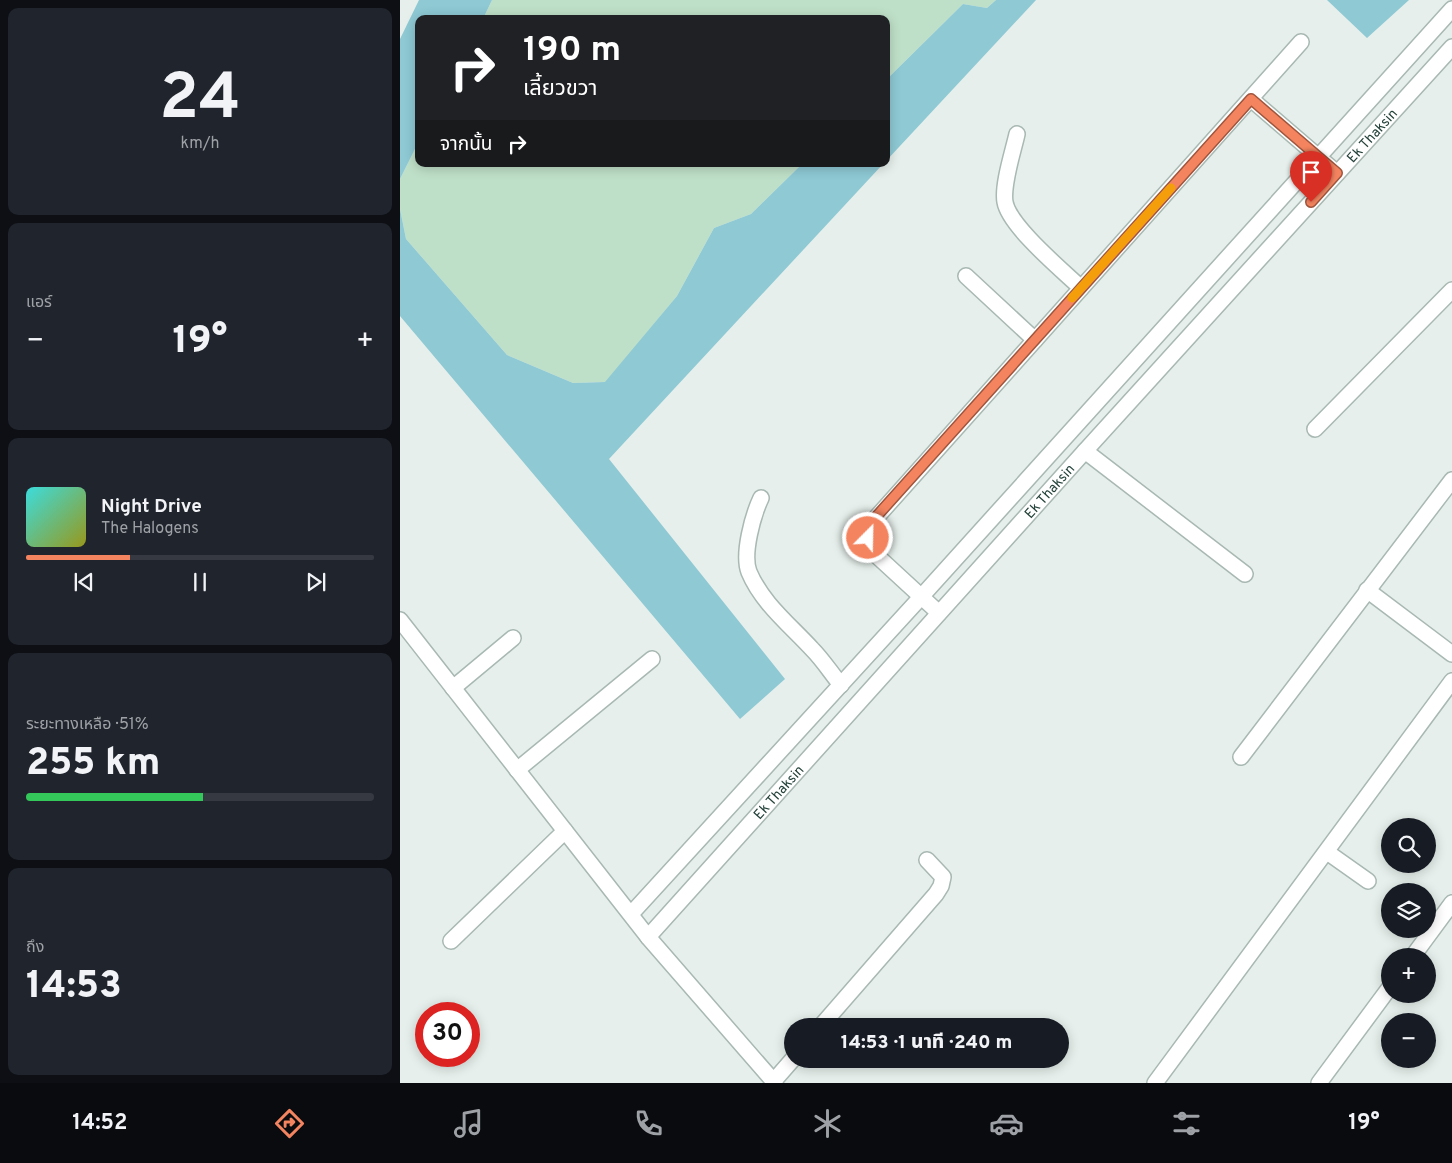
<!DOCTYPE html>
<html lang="th">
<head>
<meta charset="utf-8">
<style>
	body { margin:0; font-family:Overpass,"Noto Sans Thai",sans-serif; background:#20242c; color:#f1f3f6; height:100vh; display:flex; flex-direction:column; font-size:19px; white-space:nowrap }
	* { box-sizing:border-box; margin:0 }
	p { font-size:16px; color:#9ea1a6 }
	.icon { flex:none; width:28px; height:28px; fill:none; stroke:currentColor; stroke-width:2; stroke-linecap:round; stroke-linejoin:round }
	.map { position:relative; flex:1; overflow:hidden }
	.side { display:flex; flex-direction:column; gap:8px; padding:8px; background:#0d0f14; width:400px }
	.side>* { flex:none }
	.guide { position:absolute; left:15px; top:15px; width:475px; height:152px; border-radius:10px; box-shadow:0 2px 12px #0003; background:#202124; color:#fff; overflow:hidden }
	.buttons { position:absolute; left:981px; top:818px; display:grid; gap:10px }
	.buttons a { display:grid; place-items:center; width:55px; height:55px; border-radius:50%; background:#171b24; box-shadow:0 2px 12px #0003; font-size:25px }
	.speed { position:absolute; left:15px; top:1002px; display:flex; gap:10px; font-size:25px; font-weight:700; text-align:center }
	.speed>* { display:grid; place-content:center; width:65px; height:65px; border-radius:50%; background:#171b24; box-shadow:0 2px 12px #0003; line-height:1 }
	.speed .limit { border:8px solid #d22; background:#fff; color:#111 }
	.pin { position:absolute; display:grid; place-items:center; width:42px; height:42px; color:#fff; margin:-51px -21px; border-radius:50% 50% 50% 0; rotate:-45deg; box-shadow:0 0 5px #0007 }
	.pin .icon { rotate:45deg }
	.me { position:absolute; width:55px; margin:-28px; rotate:23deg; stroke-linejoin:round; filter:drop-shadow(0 0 4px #0008) }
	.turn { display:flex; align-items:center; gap:18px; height:105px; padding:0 25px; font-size:22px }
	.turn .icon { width:65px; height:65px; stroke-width:2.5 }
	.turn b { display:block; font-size:35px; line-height:42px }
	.then { display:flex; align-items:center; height:48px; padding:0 25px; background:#0003; gap:10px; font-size:19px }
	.big { font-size:38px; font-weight:800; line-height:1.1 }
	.side .tile { flex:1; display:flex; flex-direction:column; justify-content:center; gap:8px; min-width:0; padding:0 18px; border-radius:10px; background:#20242c }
	.side .dial { align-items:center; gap:0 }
	.dial b { font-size:65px; line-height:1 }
	.song { display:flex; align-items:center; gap:15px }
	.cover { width:60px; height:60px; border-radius:8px; background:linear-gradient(135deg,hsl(180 70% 55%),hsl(60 70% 35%)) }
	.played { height:5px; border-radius:2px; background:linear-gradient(90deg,#f4845f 30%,#363941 30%) }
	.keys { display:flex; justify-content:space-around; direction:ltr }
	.heat { display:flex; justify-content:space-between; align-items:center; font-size:28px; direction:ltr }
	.charge { height:8px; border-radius:4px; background:linear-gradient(90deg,#34c759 51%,#363941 0) }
	.trip { position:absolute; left:384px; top:1018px; width:285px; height:50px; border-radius:25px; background:#171b24; box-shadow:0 2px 12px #0003; font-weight:800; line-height:50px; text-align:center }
	.tabs { display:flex; height:80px; justify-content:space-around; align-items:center; background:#090b0e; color:#9ea1a6 }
	.tabs .icon { width:35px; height:35px }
	.tabs .current { color:#f4845f }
	.tabs b { font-size:22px; color:#f1f3f6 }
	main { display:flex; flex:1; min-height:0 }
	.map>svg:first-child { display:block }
	.green { fill:#bfe0c8 }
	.water { fill:#8ec9d4 }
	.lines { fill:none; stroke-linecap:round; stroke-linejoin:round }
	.street-casing { stroke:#a8b8b2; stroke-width:18 }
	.street { stroke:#fff; stroke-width:15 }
	.route-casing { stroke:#9f563e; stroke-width:12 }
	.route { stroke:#f4845f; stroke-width:9 }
	.slow { stroke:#f59e0b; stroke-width:9 }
	.labels { text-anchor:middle; stroke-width:4; stroke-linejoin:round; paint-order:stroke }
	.street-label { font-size:14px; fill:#24423a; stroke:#f7fbf9 }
</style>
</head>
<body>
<main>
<section class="side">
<div class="tile dial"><b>24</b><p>km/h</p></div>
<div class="tile"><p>แอร์</p>
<div class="heat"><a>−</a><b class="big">19°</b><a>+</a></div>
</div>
<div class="tile">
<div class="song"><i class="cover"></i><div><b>Night Drive</b><p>The Halogens</p></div></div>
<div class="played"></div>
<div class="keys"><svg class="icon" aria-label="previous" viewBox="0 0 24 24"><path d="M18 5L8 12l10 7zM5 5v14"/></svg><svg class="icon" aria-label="pause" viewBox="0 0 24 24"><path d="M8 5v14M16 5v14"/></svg><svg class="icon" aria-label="next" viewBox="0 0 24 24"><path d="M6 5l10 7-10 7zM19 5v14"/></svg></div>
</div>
<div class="tile"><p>ระยะทางเหลือ · 51%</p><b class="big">255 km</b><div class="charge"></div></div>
<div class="tile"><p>ถึง</p><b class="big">14:53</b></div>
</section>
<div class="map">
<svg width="1052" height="1083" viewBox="0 0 1052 1083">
	<rect width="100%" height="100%" fill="#e6efeb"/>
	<!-- green -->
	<path class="green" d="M92 0H596L587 8 563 4 486 80V19H83Z
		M19 141V164H402L351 214 314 228 277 296 206 382 173 383 107 355 6 239 0 209V179Z"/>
	<!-- water -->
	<path class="water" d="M19 0H92L83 19H19V141L0 179V39Z
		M596 0H636L486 161V80L563 4 587 8Z
		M927 0H1009L967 38Z
		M402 164H483L209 459 385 679 340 719 0 316V209L6 239 107 355 173 383 205 382 277 296 314 228 351 214Z"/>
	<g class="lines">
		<!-- street casing -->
		<g class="street-casing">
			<g id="street">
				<path d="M851 99 937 173"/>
				<path d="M617 134C613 152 602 185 605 202 609 226 662 270 681 288"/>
				<path d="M566 276 635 340"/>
				<path d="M915 429 1052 290"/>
				<path d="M685 451 845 574"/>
				<path d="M361 498C353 515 342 554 349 572 362 603 390 625 412 649 423 660 431 673 441 685"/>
				<path d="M967 590 1052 654"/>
				<path d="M539 613 476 555 468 538 475 519 901 42"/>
				<path d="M0 620 248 937 375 1083"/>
				<path d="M53 688 113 638"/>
				<path d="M841 757 1052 480"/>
				<path d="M117 770 252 659"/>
				<path d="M927 852 968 881"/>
				<path d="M231 914 521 597 1052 9"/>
				<path id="s1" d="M248 937 685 451 1052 47"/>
				<path d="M51 941 165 831"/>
				<path d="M1013 956 1052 903"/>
				<path d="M421 1026 536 894 541 886 543 877 527 860"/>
				<path d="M373 1082 393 1059"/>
				<path d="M755 1083 1052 681"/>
				<path d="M919 1083 990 987"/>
			</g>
		</g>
		<!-- street -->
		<use href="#street" class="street"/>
	</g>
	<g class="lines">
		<!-- route casing -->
		<g class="route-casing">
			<path id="route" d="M468 538 475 518 851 99 937 173 911 202"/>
		</g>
		<!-- route -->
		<use href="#route" class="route"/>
		<!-- slow -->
		<path class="slow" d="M672 298 771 188"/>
	</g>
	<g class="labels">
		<!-- street labels -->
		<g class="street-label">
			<text dy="5" stroke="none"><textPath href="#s1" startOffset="1080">Ek Thaksin</textPath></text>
			<text dy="5" stroke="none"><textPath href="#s1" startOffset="600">Ek Thaksin</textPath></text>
			<text dy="5" stroke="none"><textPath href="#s1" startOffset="195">Ek Thaksin</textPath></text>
		</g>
	</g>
</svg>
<div class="buttons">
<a><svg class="icon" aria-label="search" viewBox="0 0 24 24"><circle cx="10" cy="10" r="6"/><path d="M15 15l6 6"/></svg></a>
<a><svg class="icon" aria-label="layers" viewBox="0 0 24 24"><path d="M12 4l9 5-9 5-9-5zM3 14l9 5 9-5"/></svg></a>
<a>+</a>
<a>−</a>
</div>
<div class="speed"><div class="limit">30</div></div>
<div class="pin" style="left:911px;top:202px;background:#d93025"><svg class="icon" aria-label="arrive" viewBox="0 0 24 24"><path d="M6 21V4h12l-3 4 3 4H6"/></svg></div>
<svg class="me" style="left:468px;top:538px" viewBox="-20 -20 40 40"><circle r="17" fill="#f4845f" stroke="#fff" stroke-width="3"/><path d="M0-11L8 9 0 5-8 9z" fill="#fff"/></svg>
<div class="trip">14:53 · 1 นาที · 240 m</div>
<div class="guide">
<div class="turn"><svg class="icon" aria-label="right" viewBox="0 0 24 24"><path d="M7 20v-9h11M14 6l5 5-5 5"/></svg><div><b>190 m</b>เลี้ยวขวา</div></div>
<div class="then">จากนั้น<svg class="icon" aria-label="right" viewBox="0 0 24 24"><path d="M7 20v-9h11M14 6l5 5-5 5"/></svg></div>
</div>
</div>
</main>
<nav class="tabs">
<b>14:52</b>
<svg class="icon current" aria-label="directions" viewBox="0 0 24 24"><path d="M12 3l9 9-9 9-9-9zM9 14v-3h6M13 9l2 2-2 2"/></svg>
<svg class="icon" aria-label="music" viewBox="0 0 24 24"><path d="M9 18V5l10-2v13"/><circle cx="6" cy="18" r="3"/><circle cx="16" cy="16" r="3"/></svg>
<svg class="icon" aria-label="phone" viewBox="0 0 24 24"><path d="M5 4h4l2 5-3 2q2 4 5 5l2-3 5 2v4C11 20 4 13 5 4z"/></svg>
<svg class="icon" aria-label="climate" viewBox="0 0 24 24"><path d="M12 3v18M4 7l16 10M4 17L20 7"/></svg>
<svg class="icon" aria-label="car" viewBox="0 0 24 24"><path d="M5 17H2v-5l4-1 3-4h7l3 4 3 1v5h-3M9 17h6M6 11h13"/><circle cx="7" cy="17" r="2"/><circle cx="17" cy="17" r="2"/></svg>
<svg class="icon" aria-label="filters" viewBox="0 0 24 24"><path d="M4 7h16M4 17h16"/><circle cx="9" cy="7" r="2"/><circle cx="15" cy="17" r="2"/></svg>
<b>19°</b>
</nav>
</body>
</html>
